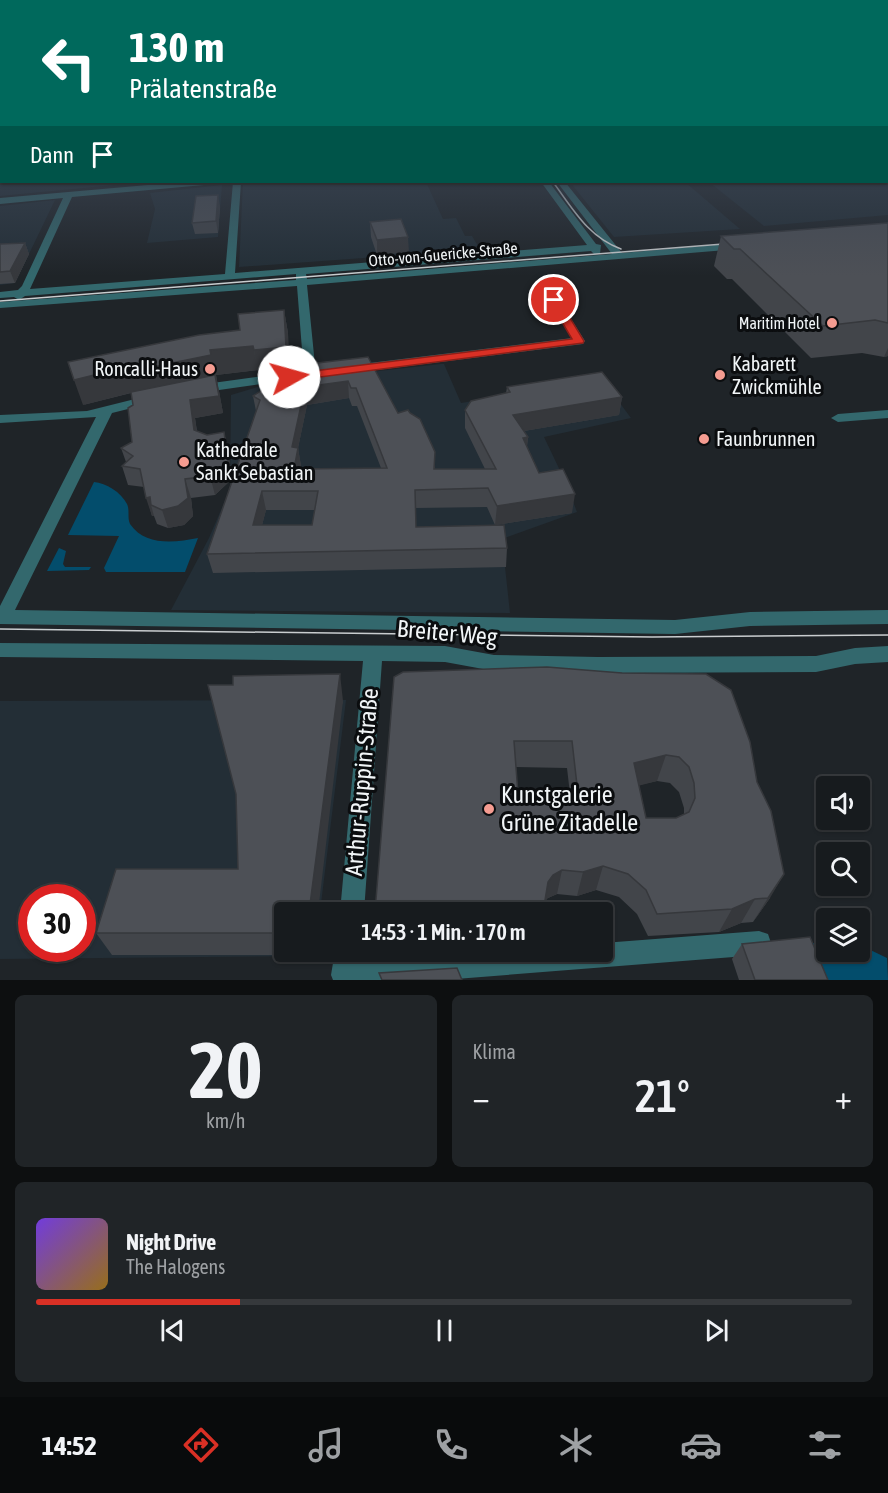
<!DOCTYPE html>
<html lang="de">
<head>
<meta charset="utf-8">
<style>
	body { margin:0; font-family:"Asap Condensed",sans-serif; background:#202427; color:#f1f3f6; height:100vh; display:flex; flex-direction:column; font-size:22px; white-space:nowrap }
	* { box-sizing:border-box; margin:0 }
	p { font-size:20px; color:#9ea1a4 }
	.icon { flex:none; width:33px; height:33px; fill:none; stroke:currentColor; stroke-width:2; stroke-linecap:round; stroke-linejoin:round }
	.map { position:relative; height:980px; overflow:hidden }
	.drawer { display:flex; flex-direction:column; gap:15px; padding:15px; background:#0d0f10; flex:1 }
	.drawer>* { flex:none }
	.hud { position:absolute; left:0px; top:0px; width:888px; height:183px; box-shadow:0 2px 4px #0004,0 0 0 2px #36393c; background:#00695c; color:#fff; overflow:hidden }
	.tools { position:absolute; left:816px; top:776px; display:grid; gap:12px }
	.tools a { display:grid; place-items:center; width:54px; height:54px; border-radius:6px; background:#171b1e; box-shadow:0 2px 4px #0004,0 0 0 2px #36393c; font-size:30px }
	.speed { position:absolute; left:18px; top:884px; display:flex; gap:12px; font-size:30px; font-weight:700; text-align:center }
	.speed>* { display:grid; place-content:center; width:78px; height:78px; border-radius:50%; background:#171b1e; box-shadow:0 2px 4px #0004,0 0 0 2px #36393c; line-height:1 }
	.speed .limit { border:9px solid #d22; background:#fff; color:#111 }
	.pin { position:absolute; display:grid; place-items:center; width:51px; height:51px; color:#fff; margin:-26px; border:3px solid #fff; border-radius:50%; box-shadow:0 2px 6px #0007 }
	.me { position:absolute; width:66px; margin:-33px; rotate:83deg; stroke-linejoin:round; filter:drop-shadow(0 0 4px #0008) }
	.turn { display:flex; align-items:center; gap:21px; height:126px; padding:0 30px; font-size:27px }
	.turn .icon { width:78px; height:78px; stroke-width:2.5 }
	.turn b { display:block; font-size:42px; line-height:51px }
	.then { display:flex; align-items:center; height:57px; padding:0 30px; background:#0003; gap:12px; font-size:22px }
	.big { font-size:45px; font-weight:600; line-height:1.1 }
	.drawer .card { flex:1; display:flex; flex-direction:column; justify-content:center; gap:9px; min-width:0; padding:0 21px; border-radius:9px; background:#202427 }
	.drawer .dial { align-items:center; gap:0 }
	.dial b { font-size:78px; line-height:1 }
	.song { display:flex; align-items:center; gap:18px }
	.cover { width:72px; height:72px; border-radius:9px; background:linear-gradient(135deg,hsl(260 70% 55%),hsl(40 70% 35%)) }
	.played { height:6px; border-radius:3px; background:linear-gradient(90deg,#d93025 25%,#36393c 25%) }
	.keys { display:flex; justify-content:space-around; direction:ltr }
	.heat { display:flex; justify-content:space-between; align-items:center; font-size:33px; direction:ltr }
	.drawer .tiles { flex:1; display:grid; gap:15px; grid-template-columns:1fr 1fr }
	.card:last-child { grid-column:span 2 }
	.trip { position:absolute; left:274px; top:902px; width:339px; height:60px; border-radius:6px; background:#171b1e; box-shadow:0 2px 4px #0004,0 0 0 2px #36393c; font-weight:600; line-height:60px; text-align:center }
	.menu { display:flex; height:96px; justify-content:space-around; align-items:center; background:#090b0c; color:#9ea1a4 }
	.menu .icon { width:42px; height:42px }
	.menu .active { color:#d93025 }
	.menu b { font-size:27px; color:#f1f3f6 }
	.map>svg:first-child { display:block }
	.built { fill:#232e36; fill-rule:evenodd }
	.green { fill:#034d6c }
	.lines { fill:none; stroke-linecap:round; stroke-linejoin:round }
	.minor { fill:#33686d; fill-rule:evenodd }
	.tram { stroke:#c9cdcf; stroke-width:1.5 }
	.wall { fill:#42454a; fill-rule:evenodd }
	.shaded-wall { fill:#36383c }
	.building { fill:#4d5056; stroke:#36383c; stroke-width:1.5; fill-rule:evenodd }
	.route { fill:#d93025; stroke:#8d1f18; stroke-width:1.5 }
	.poi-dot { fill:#f59c91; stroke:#0b0d0f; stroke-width:2 }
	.labels { text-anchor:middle; stroke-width:6; stroke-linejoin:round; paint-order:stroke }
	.far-street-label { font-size:16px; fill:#f1f5f7; stroke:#0b0d0f }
	.far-poi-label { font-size:16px; fill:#f1f5f7; stroke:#0b0d0f; text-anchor:end }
	.poi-label { font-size:20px; fill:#f1f5f7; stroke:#0b0d0f; text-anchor:start }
	.near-street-label { font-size:24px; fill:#f1f5f7; stroke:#0b0d0f }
	.near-poi-label { font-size:24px; fill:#f1f5f7; stroke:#0b0d0f; text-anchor:start }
</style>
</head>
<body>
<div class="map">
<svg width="888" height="980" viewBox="0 0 888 980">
	<rect width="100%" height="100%" fill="#1f2428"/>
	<!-- built -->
	<path class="built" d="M0 139 2 182H146L0 196Z
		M887 139 888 215 764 226 709 182H886Z
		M243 182H426L443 219 456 218 465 236H472L478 246 432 253 239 267Z
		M570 182H685L740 229 614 237Z
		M222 185 218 237 147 243 155 209 150 193Z
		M55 200 15 283 0 285V206Z
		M441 364H444L461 403 602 379 631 418 544 437 566 483 577 512 502 539 510 613 171 610 209 538 230 489 231 395 271 383Z
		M346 700 320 912H285V951H315V956L0 959V701ZM32 897H82V948H32Z"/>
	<!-- green -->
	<path class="green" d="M94 482C106 483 121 492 127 504 130 510 127 517 130 524 145 546 174 543 198 538L185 572H106L104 568 119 536 68 535Z
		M59 548 66 551 63 564 65 567H91L89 570 47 571Z
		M826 942V951H860V945L887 958 888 980H810L795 945Z"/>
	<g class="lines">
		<!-- minor -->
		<path class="minor" d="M182 182H208L204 185 72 197 30 289 225 274 233 182H241L235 273 587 245 541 182H549L596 244 601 245 600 254H594L591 251 306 274 307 279 612 254 557 182H565L622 253 738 243 743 246 738 249 307 285 316 375 310 379 304 375 297 286 0 308V302L296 280V274L25 296 19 300 14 297 0 298V292L18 290 22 286 63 198 0 204V198Z
			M554 297 559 300 585 341 583 344 353 373 347 369 353 365 572 338 549 300Z
			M278 374 282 375 284 378 282 381 198 393 192 389 198 385Z
			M151 395 156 396 158 399 156 402 112 413 15 610 675 620 750 612 888 610V624L750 626 675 634 0 624V606L96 417 0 423V415L87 411Z
			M888 410V418L838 422 831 418 838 414Z
			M0 643 445 646 494 655 598 657 816 656 855 648 888 646V662L855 664 816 672 598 673 494 671 445 662 382 661 364 912H340L363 661 0 657Z
			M759 931 768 934 771 943 768 952 759 955 443 980H333L331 975 335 951H359L358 961 492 951H603V943Z"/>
		<!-- tram -->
		<path class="tram" d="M553 182C573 209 588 237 621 249
			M0 301 736 243
			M0 629 652 637 888 635"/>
	</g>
	<!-- wall -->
	<path class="wall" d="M220 206 218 233 195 234 192 223Z
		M370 222 409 252 377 255 371 237Z
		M888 223V356L884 357 862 353 811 358 732 279H727L714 266 721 236Z
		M25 243 29 254 15 283 0 284V244Z
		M284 310 288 333 289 366 368 357 398 413H410L435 452V469H485L465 428V410L506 393 507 387 622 397 619 415 524 431 528 437 527 446 539 473 572 513 495 525 487 507 416 508V527L507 548 506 567 213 573 207 554 256 411 253 396 262 390 258 370 216 375 223 413 195 418 197 431 207 435 224 432 228 450 232 479 215 495 191 498 193 516 184 525 168 528 157 524 154 516H152L144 487 128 485 122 466 126 462 121 448 132 442 133 405 131 393 83 405 240 330ZM349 398 352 406H357L381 468 301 469V466L298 448 307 405ZM266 510H315L312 525H262Z
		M706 674 770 898 753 922 741 923 719 932 648 936 637 914 619 897 596 890 577 896 557 894 548 898 394 677ZM516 767 567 768 570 794H518ZM657 781 670 783 679 792 684 808V814L676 818H646L639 785Z
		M233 685 343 701 285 912V951H314L313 955H112L96 933 238 869Z
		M742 944 828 980H739L732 959Z"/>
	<!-- shaded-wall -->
	<path class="shaded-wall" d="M218 195 220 206 218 233 216 221Z
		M408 237 409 252 377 255V240Z
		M25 243 29 254 15 283 10 271Z
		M284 310 288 333 289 371 259 375 254 350Z
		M253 346 258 370 216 375 223 413 195 418 199 448 134 392 83 405 74 380 127 367 210 350Z
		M888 348V356L884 357Z
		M348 381 349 398 307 405 298 448 301 466 297 487 294 469 292 447 305 387Z
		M622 397 619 415 512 433 513 415Z
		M224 432 228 450 232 479 215 495 210 476Z
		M528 437 526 455 523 438Z
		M185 479 191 498 193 516 184 525 168 528 162 510Z
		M262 491 266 510 257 544 253 525Z
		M575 494 572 513 495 525 497 506Z
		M150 497 151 505 154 516H152L146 498Z
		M340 674 343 701 318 912H309Z
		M666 755 657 781 626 789 634 763Z
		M603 866 596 890 577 896 583 872Z
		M562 870 557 894 548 898 543 905 548 882 553 875Z
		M784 874 770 898 753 922 768 898Z
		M755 899 741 923 719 932 732 909Z"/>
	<!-- building -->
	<path class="building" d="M218 195 216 221 192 223 196 196Z
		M401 219 408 237 377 240 370 222Z
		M888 223V323L875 320 823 326 740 249H734L721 236Z
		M25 243 10 271 0 272V244Z
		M284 310 286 347 254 350 253 346 210 350 211 355 128 372 127 367 74 380 68 362 199 335 240 330 238 314Z
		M368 357 398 413 408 410 410 413 420 419 435 452 434 469H496L465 410 471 401 510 392 507 387 602 372 622 397 513 415 528 437 523 438 539 473 563 469 575 494 497 506 488 488 415 490 416 527 504 525 507 548 207 554 260 400 253 396 262 390 258 370ZM348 381 351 388H356L387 468 294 469 298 448 292 447 305 387ZM262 491H318L312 525H253Z
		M215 375 219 396 190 400 194 430 207 435 224 432 228 461 210 476 185 479 188 498 178 506 162 510 151 505 150 497 146 498 140 469 122 466 133 456 121 448 132 442 128 408 133 405 131 392Z
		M547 667 622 673 706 674 731 690 750 742 757 782 771 811 784 874 768 898 755 899 732 909 657 914 646 890 628 874 603 866 583 872 562 870 553 875 548 882 543 912H375L394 677 403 672ZM514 741H572L578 794H518ZM666 755 679 757 689 767 694 783 695 798 689 812 676 818H646L634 763Z
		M340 674 309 912H285V933H96L116 869H238L236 794 208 685H233V676Z
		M810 937 828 980H755L742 944Z
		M457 968 462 980H382L379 973Z"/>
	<!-- sky -->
	<linearGradient id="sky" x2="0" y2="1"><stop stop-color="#111416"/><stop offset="0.5" stop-color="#3c4553"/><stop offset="1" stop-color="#3c4553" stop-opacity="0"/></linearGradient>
	<rect width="888" height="276" fill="url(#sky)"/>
	<!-- route -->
	<path class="route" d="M551 298H558L584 341 583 343 289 381 283 377 289 374 572 339 549 300Z"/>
	<!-- markers -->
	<g class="poi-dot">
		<circle cx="832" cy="323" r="6"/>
		<circle cx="210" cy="369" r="6"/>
		<circle cx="720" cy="375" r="6"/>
		<circle cx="704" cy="439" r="6"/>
		<circle cx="184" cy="462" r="6"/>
		<circle cx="489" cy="809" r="6"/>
	</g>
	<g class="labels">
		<!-- far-street labels -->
		<g class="far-street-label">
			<text transform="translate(443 254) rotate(-5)" y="6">Otto-von-Guericke-Straße</text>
		</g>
		<!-- far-poi labels -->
		<g class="far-poi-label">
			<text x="820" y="329">Maritim Hotel</text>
		</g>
		<!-- poi labels -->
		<g class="poi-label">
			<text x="732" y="371">Kabarett<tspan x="732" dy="23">Zwickmühle</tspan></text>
			<text x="198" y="376" text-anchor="end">Roncalli-Haus</text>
			<text x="716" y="446">Faunbrunnen</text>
			<text x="196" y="457">Kathedrale<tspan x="196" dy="23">Sankt Sebastian</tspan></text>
		</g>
		<!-- near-street labels -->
		<g class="near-street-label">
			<text transform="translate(447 633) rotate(5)" y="8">Breiter Weg</text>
			<text transform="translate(362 782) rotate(-85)" y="8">Arthur-Ruppin-Straße</text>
		</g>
		<!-- near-poi labels -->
		<g class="near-poi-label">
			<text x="501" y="803">Kunstgalerie<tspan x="501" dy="28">Grüne Zitadelle</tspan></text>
		</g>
	</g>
</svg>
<div class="tools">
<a><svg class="icon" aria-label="sound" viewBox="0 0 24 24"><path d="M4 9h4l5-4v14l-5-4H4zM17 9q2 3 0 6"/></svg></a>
<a><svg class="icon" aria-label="search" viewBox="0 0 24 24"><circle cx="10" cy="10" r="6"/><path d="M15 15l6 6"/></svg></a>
<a><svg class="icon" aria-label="layers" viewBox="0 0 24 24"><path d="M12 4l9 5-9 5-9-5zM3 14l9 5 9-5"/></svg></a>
</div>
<div class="speed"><div class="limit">30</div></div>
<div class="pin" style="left:554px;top:300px;background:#d93025"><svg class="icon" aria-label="arrive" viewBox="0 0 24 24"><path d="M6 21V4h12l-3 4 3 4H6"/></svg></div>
<svg class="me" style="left:289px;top:377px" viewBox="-20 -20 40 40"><circle r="19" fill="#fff"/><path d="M0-13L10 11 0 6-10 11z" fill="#d93025"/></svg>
<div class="trip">14:53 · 1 Min. · 170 m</div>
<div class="hud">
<div class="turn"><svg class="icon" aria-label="left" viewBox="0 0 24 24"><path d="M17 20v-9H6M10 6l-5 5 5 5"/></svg><div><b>130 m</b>Prälatenstraße</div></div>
<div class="then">Dann<svg class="icon" aria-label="arrive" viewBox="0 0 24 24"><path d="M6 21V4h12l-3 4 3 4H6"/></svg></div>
</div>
</div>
<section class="drawer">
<div class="tiles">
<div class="card dial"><b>20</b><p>km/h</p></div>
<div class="card"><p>Klima</p>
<div class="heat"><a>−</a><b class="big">21°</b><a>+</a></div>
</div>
<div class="card">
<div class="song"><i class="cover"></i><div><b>Night Drive</b><p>The Halogens</p></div></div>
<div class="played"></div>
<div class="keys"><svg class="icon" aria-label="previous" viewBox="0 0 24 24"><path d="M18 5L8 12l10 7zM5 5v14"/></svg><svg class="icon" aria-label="pause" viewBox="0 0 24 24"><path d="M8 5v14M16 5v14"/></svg><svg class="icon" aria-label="next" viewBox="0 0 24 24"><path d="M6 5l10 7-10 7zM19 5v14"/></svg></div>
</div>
</div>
</section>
<nav class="menu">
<b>14:52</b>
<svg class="icon active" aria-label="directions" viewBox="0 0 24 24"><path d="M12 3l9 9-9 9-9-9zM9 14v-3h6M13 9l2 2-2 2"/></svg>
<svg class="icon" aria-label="music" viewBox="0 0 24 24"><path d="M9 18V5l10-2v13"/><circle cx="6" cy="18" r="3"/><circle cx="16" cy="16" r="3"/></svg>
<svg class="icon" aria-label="phone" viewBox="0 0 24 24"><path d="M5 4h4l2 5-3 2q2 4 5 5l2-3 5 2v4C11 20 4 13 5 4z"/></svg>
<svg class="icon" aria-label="climate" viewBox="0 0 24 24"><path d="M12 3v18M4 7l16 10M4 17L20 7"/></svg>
<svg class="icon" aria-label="car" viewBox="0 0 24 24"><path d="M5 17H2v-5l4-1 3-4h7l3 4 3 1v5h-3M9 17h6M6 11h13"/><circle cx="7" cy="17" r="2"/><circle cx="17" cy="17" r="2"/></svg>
<svg class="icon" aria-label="filters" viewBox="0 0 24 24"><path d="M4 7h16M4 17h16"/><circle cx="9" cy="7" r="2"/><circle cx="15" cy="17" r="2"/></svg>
</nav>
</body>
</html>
